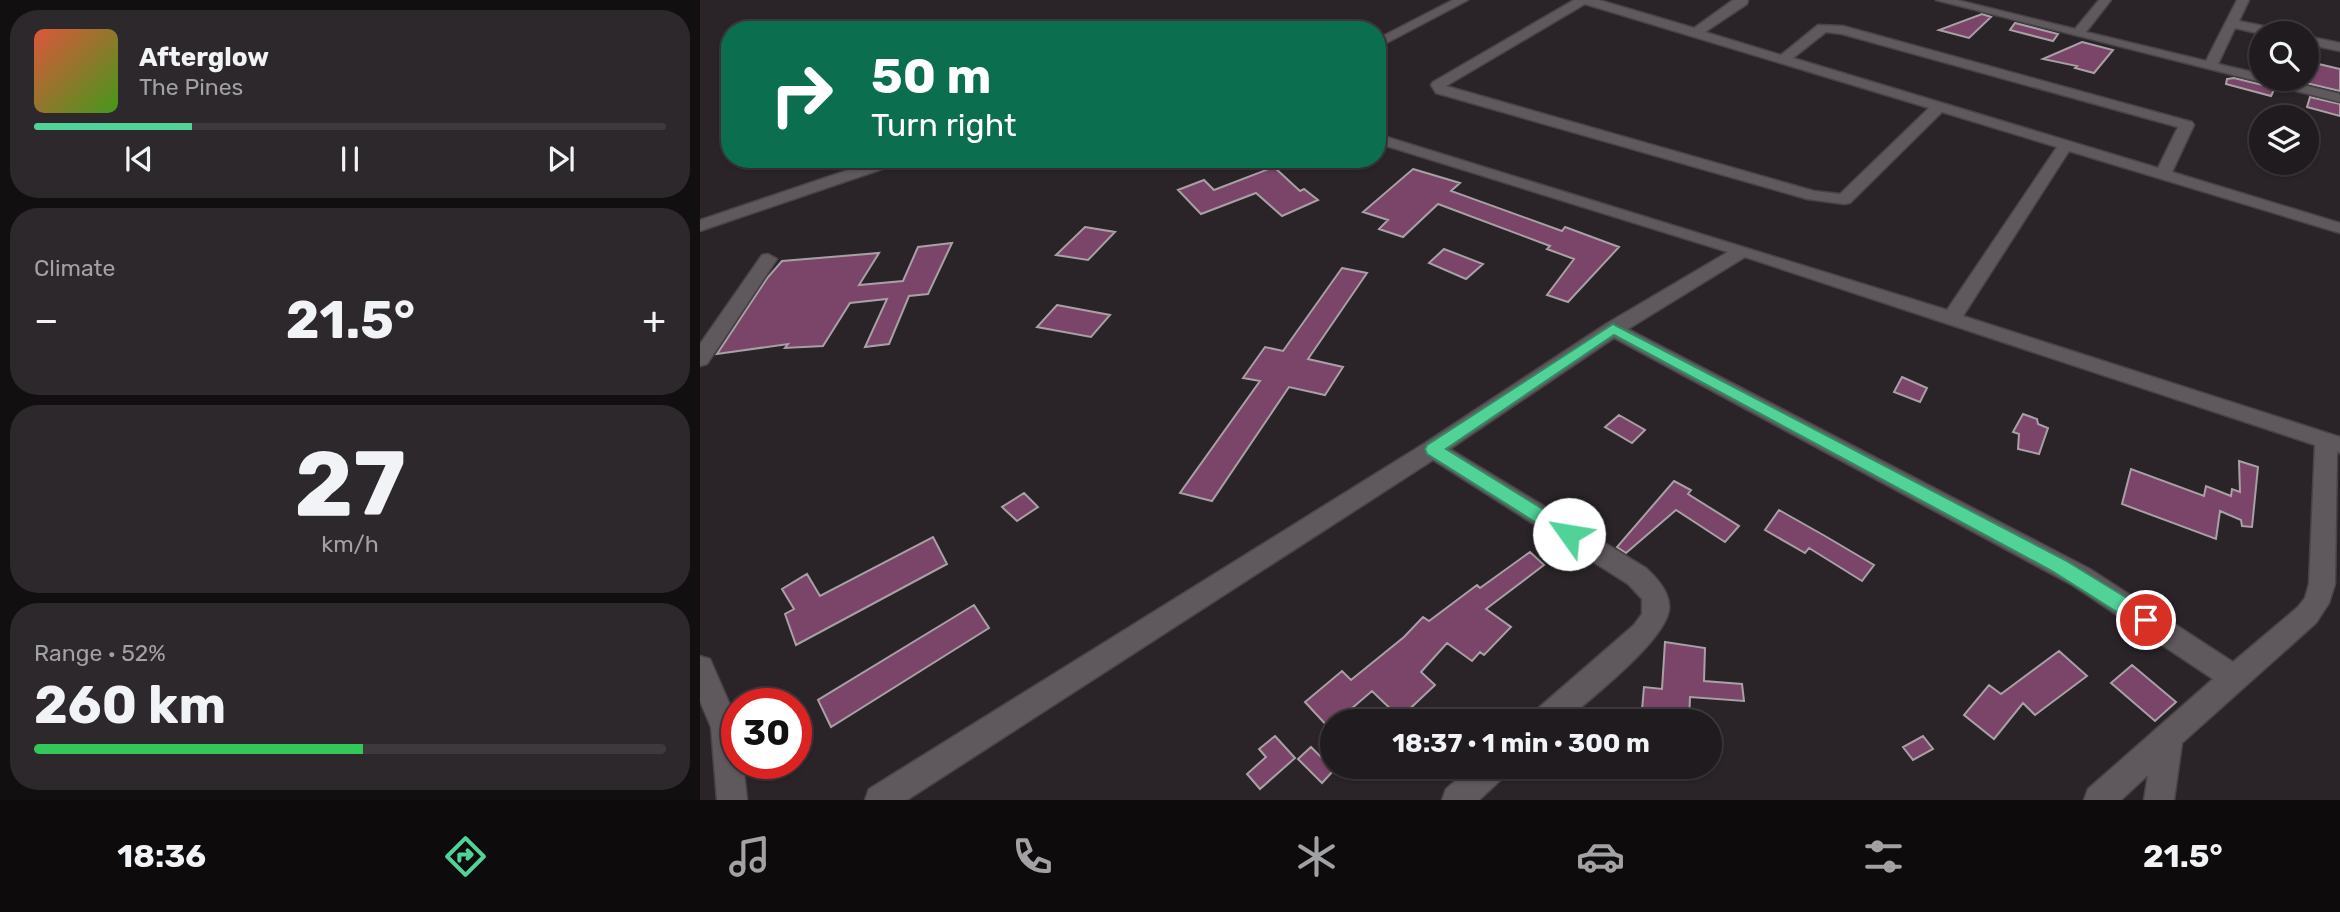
<!DOCTYPE html>
<html lang="en">
<head>
<meta charset="utf-8">
<style>
	body { margin:0; font-family:Rubik,sans-serif; background:#2d282b; color:#f1f3f6; height:100vh; display:flex; flex-direction:column; font-size:26px; white-space:nowrap }
	* { box-sizing:border-box; margin:0 }
	p { font-size:23px; color:#a2a1a4 }
	.icon { flex:none; width:38px; height:38px; fill:none; stroke:currentColor; stroke-width:2; stroke-linecap:round; stroke-linejoin:round }
	.map { position:relative; flex:1; overflow:hidden }
	.side { display:flex; flex-direction:column; gap:10px; padding:10px; background:#120f10; width:700px }
	.side>* { flex:none }
	.guide { position:absolute; left:21px; top:21px; width:665px; height:147px; border-radius:28px; box-shadow:0 2px 5px #0004,0 0 0 2px #3d393c; background:#0b6e4f; color:#fff; overflow:hidden }
	.buttons { position:absolute; left:1549px; top:21px; display:grid; gap:14px }
	.buttons a { display:grid; place-items:center; width:70px; height:70px; border-radius:50%; background:#201b1e; box-shadow:0 2px 5px #0004,0 0 0 2px #3d393c; font-size:35px }
	.speed { position:absolute; left:21px; top:688px; display:flex; gap:14px; font-size:35px; font-weight:700; text-align:center }
	.speed>* { display:grid; place-content:center; width:91px; height:91px; border-radius:50%; background:#201b1e; box-shadow:0 2px 5px #0004,0 0 0 2px #3d393c; line-height:1 }
	.speed .limit { border:10px solid #d22; background:#fff; color:#111 }
	.pin { position:absolute; display:grid; place-items:center; width:60px; height:60px; color:#fff; margin:-30px; border:4px solid #fff; border-radius:50%; box-shadow:0 2px 7px #0007 }
	.me { position:absolute; width:77px; margin:-38px; rotate:302deg; stroke-linejoin:round; filter:drop-shadow(0 0 5px #0008) }
	.turn { display:flex; align-items:center; gap:24px; height:147px; padding:0 35px; font-size:32px }
	.turn .icon { width:91px; height:91px; stroke-width:2.5 }
	.turn b { display:block; font-size:49px; line-height:60px }
	.big { font-size:52px; font-weight:700; line-height:1.1 }
	.side .widget { flex:1; display:flex; flex-direction:column; justify-content:center; gap:10px; min-width:0; padding:0 24px; border-radius:28px; background:#2d282b }
	.side .dial { align-items:center; gap:0 }
	.dial b { font-size:91px; line-height:1 }
	.song { display:flex; align-items:center; gap:21px }
	.cover { width:84px; height:84px; border-radius:10px; background:linear-gradient(135deg,hsl(10 70% 55%),hsl(100 70% 35%)) }
	.played { height:7px; border-radius:4px; background:linear-gradient(90deg,#51d398 25%,#3d393c 25%) }
	.keys { display:flex; justify-content:space-around; direction:ltr }
	.heat { display:flex; justify-content:space-between; align-items:center; font-size:38px; direction:ltr }
	.charge { height:10px; border-radius:5px; background:linear-gradient(90deg,#34c759 52%,#3d393c 0) }
	.trip { position:absolute; left:620px; top:709px; width:402px; height:70px; border-radius:35px; background:#201b1e; box-shadow:0 2px 5px #0004,0 0 0 2px #3d393c; font-weight:700; line-height:70px; text-align:center }
	.tabs { display:flex; height:112px; justify-content:space-around; align-items:center; background:#0d0b0c; color:#a2a1a4 }
	.tabs .icon { width:49px; height:49px }
	.tabs .active { color:#51d398 }
	.tabs b { font-size:32px; color:#f1f3f6 }
	main { display:flex; flex:1; min-height:0 }
	.map>svg:first-child { display:block }
	.building { fill:#7b4469; stroke:#a8a0a5; stroke-width:2 }
	.lines { fill:none; stroke-linecap:round; stroke-linejoin:round }
	.minor-casing { stroke:#484346; stroke-width:3 }
	.minor { fill:#5f585c; fill-rule:evenodd }
	.route { fill:#51d398; stroke:#358963; stroke-width:2 }
</style>
</head>
<body>
<main>
<section class="side">
<div class="widget">
<div class="song"><i class="cover"></i><div><b>Afterglow</b><p>The Pines</p></div></div>
<div class="played"></div>
<div class="keys"><svg class="icon" aria-label="previous" viewBox="0 0 24 24"><path d="M18 5L8 12l10 7zM5 5v14"/></svg><svg class="icon" aria-label="pause" viewBox="0 0 24 24"><path d="M8 5v14M16 5v14"/></svg><svg class="icon" aria-label="next" viewBox="0 0 24 24"><path d="M6 5l10 7-10 7zM19 5v14"/></svg></div>
</div>
<div class="widget"><p>Climate</p>
<div class="heat"><a>−</a><b class="big">21.5°</b><a>+</a></div>
</div>
<div class="widget dial"><b>27</b><p>km/h</p></div>
<div class="widget"><p>Range · 52%</p><b class="big">260 km</b><div class="charge"></div></div>
</section>
<div class="map">
<svg width="1640" height="800" viewBox="0 0 1640 800">
	<rect width="100%" height="100%" fill="#2a2428"/>
	<!-- building -->
	<path class="building" d="M1282 14 1291 17 1269 38 1239 30Z
		M1315 23 1358 34 1353 41 1310 30Z
		M1382 42 1413 50 1394 73 1375 68 1377 66 1343 59Z
		M1606 61 1640 69V91L1606 83Z
		M1527 79 1534 78 1575 88 1571 96 1526 84Z
		M1610 97 1640 104V116L1607 107Z
		M574 167 600 191 604 189 618 200 582 216 556 193 501 214 478 190 504 180 514 190Z
		M713 169 760 183 751 191 862 231 865 227 919 247 868 302 847 295 874 259 847 249 850 246 738 204 703 237 679 229 688 220 663 212Z
		M385 227 415 232 388 260 356 255Z
		M252 243 228 294 209 296 189 344 165 347 187 299 150 303 123 346 85 348 88 344 17 354 68 277 82 261 179 253 159 285 203 281 218 247Z
		M744 249 783 264 766 279 729 263Z
		M642 268 667 273 608 359 643 367 625 395 589 387 512 501 480 493 560 381 543 378 565 347 583 351Z
		M357 305 410 315 391 337 337 327Z
		M1202 377 1227 388 1220 402 1194 392Z
		M1323 414 1337 419 1338 424 1348 428 1339 454 1318 449 1319 434 1313 432Z
		M919 415 945 430 932 443 905 427Z
		M1539 461 1558 467 1552 527 1542 526 1541 520 1520 511 1516 539 1422 504 1431 469 1504 496 1506 486 1531 496 1532 489 1540 492Z
		M974 481 991 490 988 494 1039 526 1025 542 976 510 926 553 917 547Z
		M324 493 338 507 317 521 302 507Z
		M1079 510 1125 536 1174 565 1162 581 1109 548 1105 553 1065 530Z
		M233 537 247 564 96 645 85 614 94 609 82 589 107 574 120 596Z
		M830 552 844 565 786 609 811 627 784 655 780 652 772 661 747 643 721 672 735 685 700 718 672 691 637 721H632L629 728 605 702 642 671 651 680 704 637 723 617 729 621 777 585 780 588Z
		M274 605 289 628 131 727 118 700Z
		M965 642 1005 648 1004 681 1042 684 1044 701 990 697 989 721H941L944 687 962 689Z
		M1359 651 1387 676 1335 715 1323 703 1294 739 1264 715 1289 685 1301 694Z
		M1432 665 1476 702 1455 721 1411 683Z
		M575 736 595 758 560 789 547 774 566 757 559 749Z
		M1223 736 1233 749 1213 760 1203 747Z
		M611 747 634 770 622 783 598 759Z"/>
	<g class="lines">
		<!-- minor casing -->
		<g class="minor-casing">
			<path id="minor" d="M753 0H768L677 48V39Z
				M874 0H899L994 28 1033 0H1048L1047 4 1005 32 1081 55 1118 25 1143 26 1492 122 1494 125 1472 172 1640 223V233L1369 151 1263 316 1640 437V453L1637 452 1635 584 1629 603 1616 623 1482 743 1474 800H1444L1448 775 1421 800H1384L1388 789 1513 679 1372 585 914 338 750 449 946 568C957 578 971 593 969 610 964 642 891 698 865 721H831L835 711 934 625 942 614V599L928 584 733 460 207 800H165L169 789 725 443 906 324 1028 252 677 143V134L1247 310 1357 147 1242 112 1150 203 1144 204 1107 199 736 93 731 85 733 82ZM885 4 1229 108 1140 194 1114 191 746 86ZM1126 32 1142 34 1478 127 1458 168 1093 58ZM1045 257 1615 445 1609 584 1605 598 1598 607 1533 662 1390 569 928 329Z
				M1236 0H1257L1375 29 1399 0H1411L1386 32 1506 61 1537 0H1549L1539 21 1582 30 1583 33 1561 34 1535 28 1518 64 1561 74V79H1579L1640 94V102Z
				M1606 36 1640 43V51L1606 44Z
				M181 159H205L203 162 0 231V220Z
				M68 254 77 259 7 364 0 366V344L62 255Z
				M0 656 10 659 37 721V763H43L47 800H17L11 727 0 701Z
				M772 766H809L805 776 779 800H742L746 789Z"/>
		</g>
		<!-- minor -->
		<use href="#minor" class="minor"/>
	</g>
	<!-- route -->
	<path class="route" d="M913 324 1365 560 1453 614 1456 620 1453 626 1446 628 1439 626 1352 571 914 335 746 449 875 529 878 534 875 539 869 541 862 539 727 454 725 449 727 445Z"/>
</svg>
<div class="buttons">
<a><svg class="icon" aria-label="search" viewBox="0 0 24 24"><circle cx="10" cy="10" r="6"/><path d="M15 15l6 6"/></svg></a>
<a><svg class="icon" aria-label="layers" viewBox="0 0 24 24"><path d="M12 4l9 5-9 5-9-5zM3 14l9 5 9-5"/></svg></a>
</div>
<div class="speed"><div class="limit">30</div></div>
<div class="pin" style="left:1446px;top:620px;background:#d93025"><svg class="icon" aria-label="arrive" viewBox="0 0 24 24"><path d="M6 21V4h12l-3 4 3 4H6"/></svg></div>
<svg class="me" style="left:869px;top:534px" viewBox="-20 -20 40 40"><circle r="19" fill="#fff"/><path d="M0-13L10 11 0 6-10 11z" fill="#51d398"/></svg>
<div class="trip">18:37 · 1 min · 300 m</div>
<div class="guide">
<div class="turn"><svg class="icon" aria-label="right" viewBox="0 0 24 24"><path d="M7 20v-9h11M14 6l5 5-5 5"/></svg><div><b>50 m</b>Turn right</div></div>
</div>
</div>
</main>
<nav class="tabs">
<b>18:36</b>
<svg class="icon active" aria-label="directions" viewBox="0 0 24 24"><path d="M12 3l9 9-9 9-9-9zM9 14v-3h6M13 9l2 2-2 2"/></svg>
<svg class="icon" aria-label="music" viewBox="0 0 24 24"><path d="M9 18V5l10-2v13"/><circle cx="6" cy="18" r="3"/><circle cx="16" cy="16" r="3"/></svg>
<svg class="icon" aria-label="phone" viewBox="0 0 24 24"><path d="M5 4h4l2 5-3 2q2 4 5 5l2-3 5 2v4C11 20 4 13 5 4z"/></svg>
<svg class="icon" aria-label="climate" viewBox="0 0 24 24"><path d="M12 3v18M4 7l16 10M4 17L20 7"/></svg>
<svg class="icon" aria-label="car" viewBox="0 0 24 24"><path d="M5 17H2v-5l4-1 3-4h7l3 4 3 1v5h-3M9 17h6M6 11h13"/><circle cx="7" cy="17" r="2"/><circle cx="17" cy="17" r="2"/></svg>
<svg class="icon" aria-label="filters" viewBox="0 0 24 24"><path d="M4 7h16M4 17h16"/><circle cx="9" cy="7" r="2"/><circle cx="15" cy="17" r="2"/></svg>
<b>21.5°</b>
</nav>
</body>
</html>
